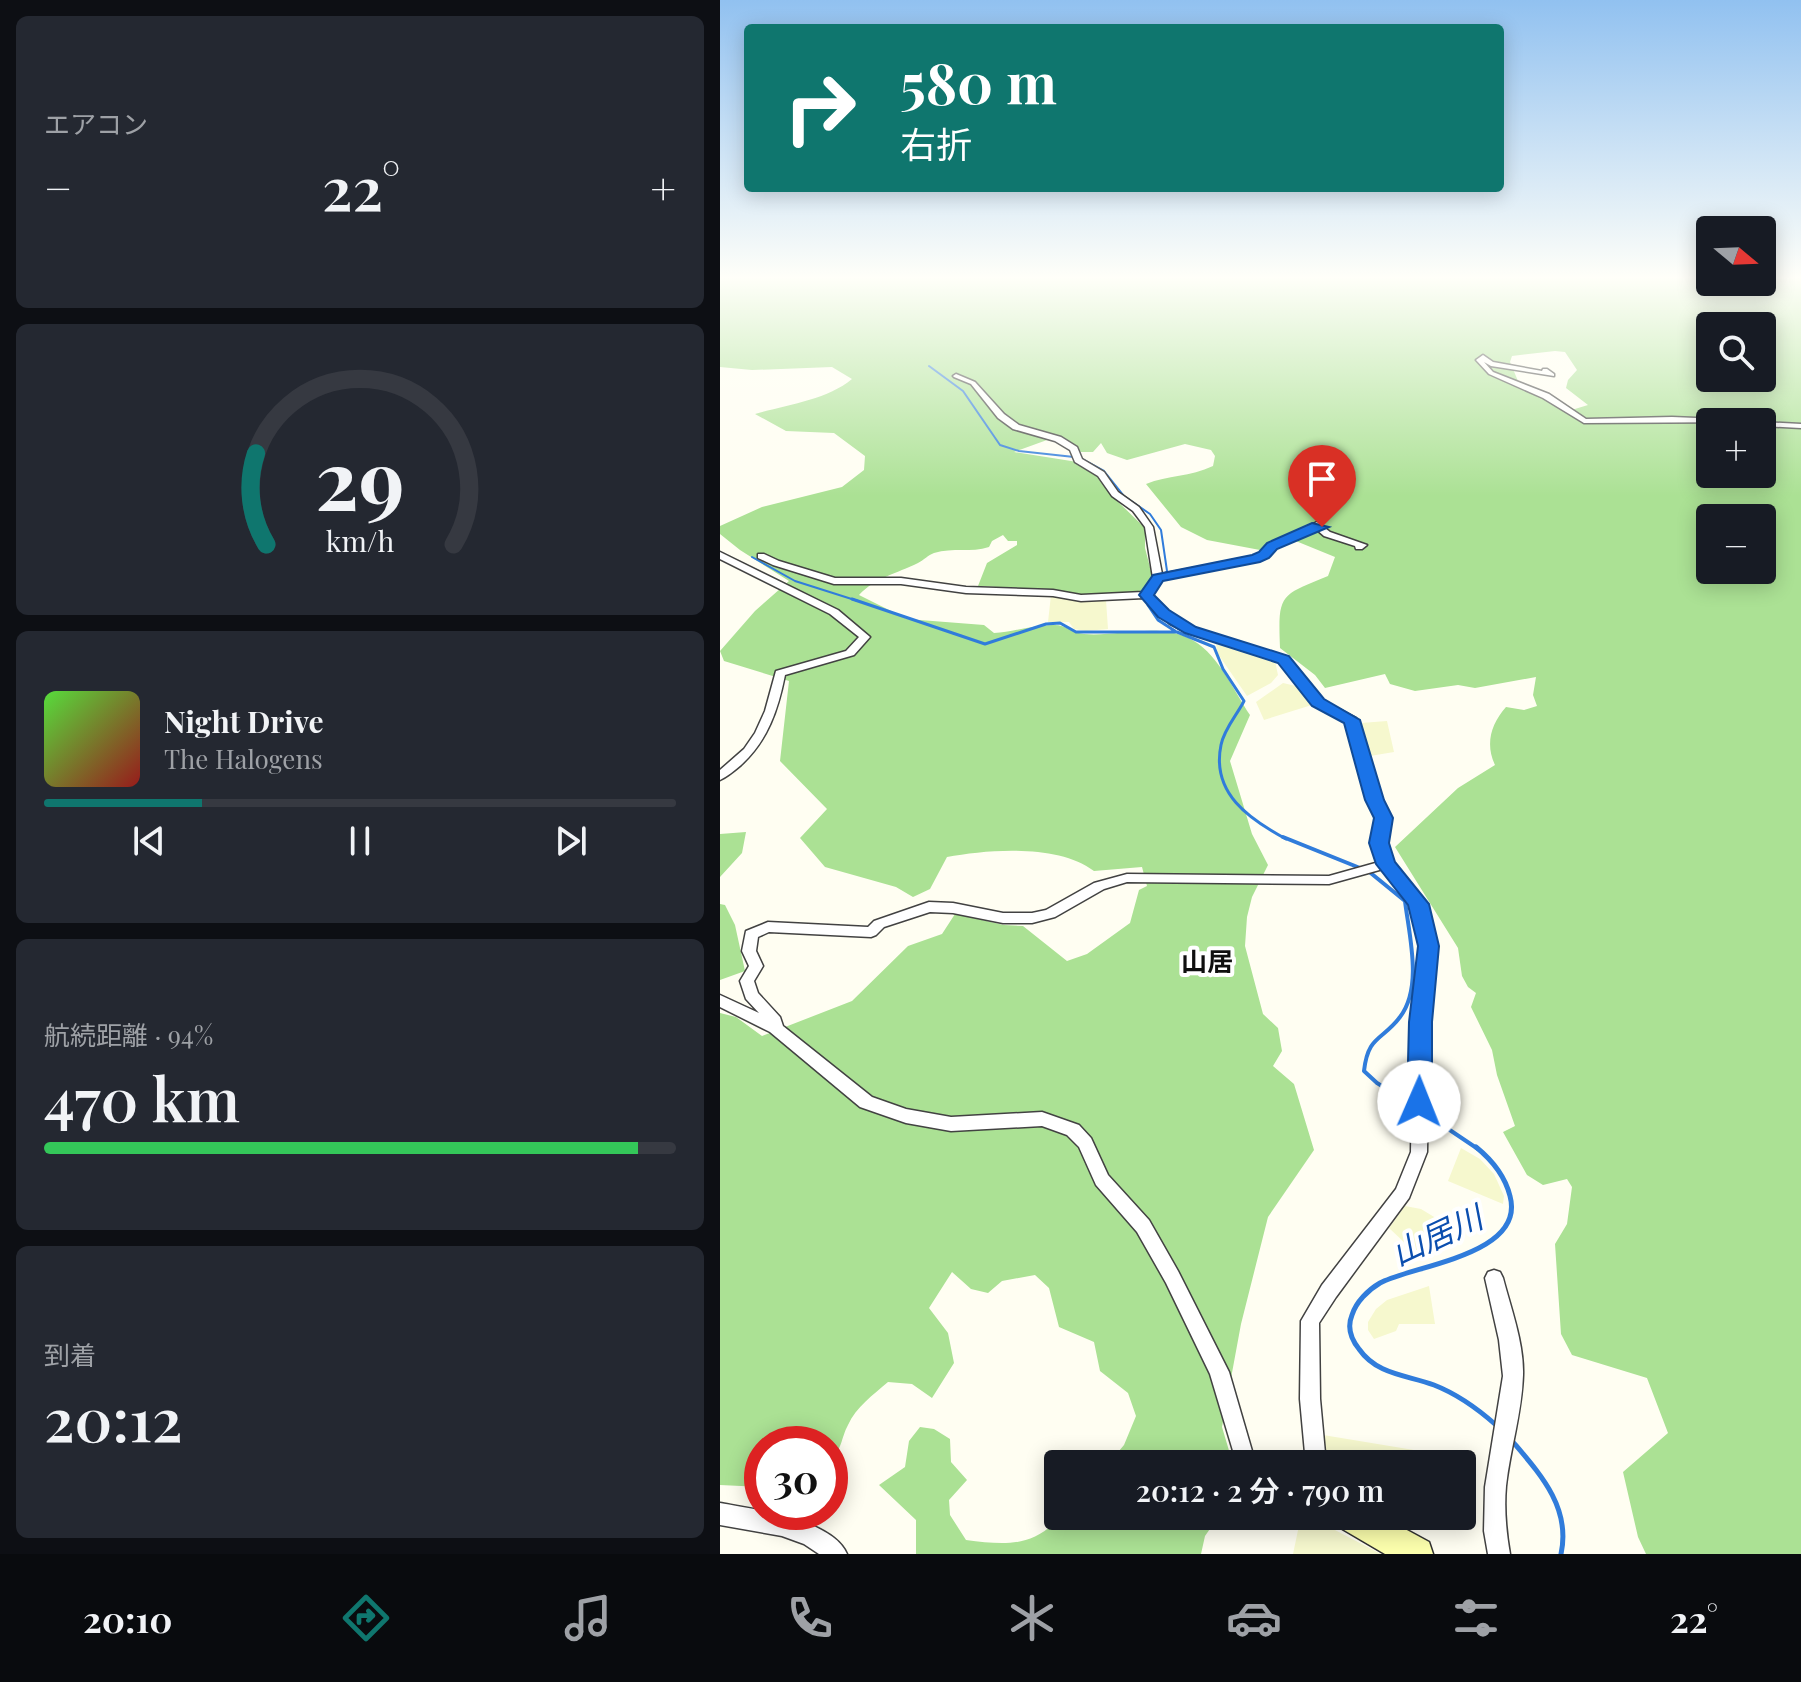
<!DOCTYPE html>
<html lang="ja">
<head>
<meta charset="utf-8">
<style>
	body { margin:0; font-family:"Playfair Display","Noto Sans JP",serif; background:#242831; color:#f1f3f6; height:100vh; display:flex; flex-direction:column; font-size:30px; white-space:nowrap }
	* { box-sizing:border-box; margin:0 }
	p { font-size:26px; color:#9ea1a6 }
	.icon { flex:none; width:44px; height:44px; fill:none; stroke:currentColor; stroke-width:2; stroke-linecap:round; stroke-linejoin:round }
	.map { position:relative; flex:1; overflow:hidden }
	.drawer { display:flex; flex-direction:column; gap:16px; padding:16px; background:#0d0f14; width:720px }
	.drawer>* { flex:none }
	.hud { position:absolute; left:24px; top:24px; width:760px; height:168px; border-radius:8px; box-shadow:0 4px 20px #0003; background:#0f766e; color:#fff; overflow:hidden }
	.needle { width:52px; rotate:109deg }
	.tools { position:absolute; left:976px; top:216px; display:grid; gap:16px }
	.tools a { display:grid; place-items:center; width:80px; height:80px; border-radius:8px; background:#171b24; box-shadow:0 4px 20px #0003; font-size:40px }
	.speed { position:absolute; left:24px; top:1426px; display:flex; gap:16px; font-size:40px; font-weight:700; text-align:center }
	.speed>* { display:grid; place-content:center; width:104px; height:104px; border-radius:50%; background:#171b24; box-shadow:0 4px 20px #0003; line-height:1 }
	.speed .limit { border:12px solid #d22; background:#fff; color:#111 }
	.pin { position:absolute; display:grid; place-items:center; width:68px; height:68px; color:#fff; margin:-82px -34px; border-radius:50% 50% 50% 0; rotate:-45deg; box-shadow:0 0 8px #0007 }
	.pin .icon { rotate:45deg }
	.me { position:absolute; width:88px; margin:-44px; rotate:1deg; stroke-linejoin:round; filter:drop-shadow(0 0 6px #0008) }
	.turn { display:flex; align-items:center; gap:28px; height:168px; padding:0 24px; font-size:36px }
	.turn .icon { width:104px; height:104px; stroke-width:2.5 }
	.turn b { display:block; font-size:56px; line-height:68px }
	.big { font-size:60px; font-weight:600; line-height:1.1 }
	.drawer .tile { flex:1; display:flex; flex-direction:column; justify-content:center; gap:12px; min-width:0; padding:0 28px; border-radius:12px; background:#242831 }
	.drawer .dial { align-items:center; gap:0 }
	.dial svg { height:208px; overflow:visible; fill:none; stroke:#363941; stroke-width:7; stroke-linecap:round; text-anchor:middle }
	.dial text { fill:#f1f3f6; stroke:none }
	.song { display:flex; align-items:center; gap:24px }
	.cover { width:96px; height:96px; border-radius:12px; background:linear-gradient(135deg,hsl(110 70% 55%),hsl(0 70% 35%)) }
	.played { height:8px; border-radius:4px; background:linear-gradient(90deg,#0f766e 25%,#363941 25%) }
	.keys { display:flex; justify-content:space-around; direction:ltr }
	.heat { display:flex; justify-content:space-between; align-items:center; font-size:44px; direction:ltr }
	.charge { height:12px; border-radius:6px; background:linear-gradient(90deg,#34c759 94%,#363941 0) }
	.trip { position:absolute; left:324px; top:1450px; width:432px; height:80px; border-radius:8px; background:#171b24; box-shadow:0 4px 20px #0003; font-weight:600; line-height:80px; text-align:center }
	.tab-bar { display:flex; height:128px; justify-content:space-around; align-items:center; background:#090b0e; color:#9ea1a6 }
	.tab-bar .icon { width:56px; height:56px }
	.tab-bar .on { color:#0f766e }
	.tab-bar b { font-size:36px; color:#f1f3f6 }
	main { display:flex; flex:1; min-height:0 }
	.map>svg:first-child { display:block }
	.farmland { fill:#f6f8ce }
	.forest { fill:#abe194; fill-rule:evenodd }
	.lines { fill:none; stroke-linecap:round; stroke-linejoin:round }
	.stream-far3 { stroke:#307cdb; stroke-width:2 }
	.stream-far2 { stroke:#307cdb; stroke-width:3 }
	.stream-far1 { stroke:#307cdb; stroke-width:4 }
	.stream { stroke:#307cdb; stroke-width:5 }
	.street-casing { stroke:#424242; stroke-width:3 }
	.secondary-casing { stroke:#313131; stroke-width:3 }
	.street { fill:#fff; fill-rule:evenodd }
	.secondary { fill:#fcffad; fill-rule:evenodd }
	.route { fill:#1a73e8; stroke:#114b97; stroke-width:2 }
	.labels { text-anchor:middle; stroke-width:8; stroke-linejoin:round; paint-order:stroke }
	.neighbourhood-label { font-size:26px; font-weight:bold; fill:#0f0f0f; stroke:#fff }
	.near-water-label { font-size:32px; font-style:italic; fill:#0b4eaf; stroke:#fff }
</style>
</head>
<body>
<main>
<section class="drawer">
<div class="tile"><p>エアコン</p>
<div class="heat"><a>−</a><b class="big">22°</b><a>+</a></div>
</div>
<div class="tile dial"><svg viewBox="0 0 100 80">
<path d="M14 69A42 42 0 1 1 86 69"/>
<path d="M14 69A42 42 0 0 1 10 34" stroke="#0f766e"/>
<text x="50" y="56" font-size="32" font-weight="700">29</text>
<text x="50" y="72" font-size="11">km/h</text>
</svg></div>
<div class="tile">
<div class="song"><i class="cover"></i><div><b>Night Drive</b><p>The Halogens</p></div></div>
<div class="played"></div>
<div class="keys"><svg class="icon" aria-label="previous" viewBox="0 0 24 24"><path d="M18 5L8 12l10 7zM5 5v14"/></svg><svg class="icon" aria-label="pause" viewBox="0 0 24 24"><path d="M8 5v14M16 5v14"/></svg><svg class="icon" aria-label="next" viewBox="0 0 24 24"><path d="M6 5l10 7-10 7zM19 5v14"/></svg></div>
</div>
<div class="tile"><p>航続距離 · 94%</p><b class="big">470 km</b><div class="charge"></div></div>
<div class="tile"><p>到着</p><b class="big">20:12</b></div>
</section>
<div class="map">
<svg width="1081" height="1554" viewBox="0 0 1081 1554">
	<rect width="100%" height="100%" fill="#fffef2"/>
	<!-- farmland -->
	<path class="farmland" d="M331 595 386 600 388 629 366 631 354 629 349 622H328Z
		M496 644 551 658 555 661 558 675 551 683 527 696 498 654Z
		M563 683 580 687 595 704 544 720 536 702Z
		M667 721 674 752 650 756 641 723Z
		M741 1148 760 1159 774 1174 784 1196 783 1204 728 1181Z
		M685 1206 701 1209 729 1226 702 1259 669 1228Z
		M709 1286 715 1324H679L676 1331 654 1339 648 1330V1322L656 1309 667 1300Z
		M603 1435 700 1451V1464H606Z
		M581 1516H588L661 1554H573Z"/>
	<!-- forest -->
	<path class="forest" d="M0 278H990V282L1081 278V1554H926L918 1537 903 1472 948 1433 927 1378 852 1355 841 1334 835 1244 847 1224 852 1187 847 1179 823 1185 807 1175 783 1132 795 1126 777 1075 772 1050 751 1007 756 993 748 987 742 976 738 948 675 847 738 788 775 765C765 744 771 724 786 707L804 710 817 706 813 695 816 677 755 688 738 685 695 691 670 684 665 674 605 688 595 675 560 648C558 594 559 596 608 576L615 557 566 537 540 550 487 540 461 527 426 484C448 475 470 477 493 466L495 456 491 450 465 444 407 460 387 453 381 443 373 452H361L338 436 294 452 370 464 389 493 425 528V548L432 575 422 592 365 596 322 589 258 586 267 563 297 545V541H288L283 535 272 541 269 547C251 553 233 547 214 553 208 555 204 560 198 563 176 574 156 577 139 595L187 619 264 625 274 633C294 632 316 624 335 625 345 625 353 633 364 634 399 637 441 621 474 641 499 656 514 691 530 715L510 761 532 834 548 865 532 897 527 917 525 946 543 1014 558 1028 562 1051 553 1066 574 1084 594 1150 548 1217 521 1324 502 1427 513 1464H388L404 1445 416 1416 408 1393 380 1371 374 1342 339 1327 329 1288 315 1275 282 1281 268 1293 251 1289 232 1272 209 1308 228 1333 234 1363 212 1398 192 1384 168 1382C153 1395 136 1407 128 1425 121 1438 122 1451 110 1459V1444H42V1487L0 1485V1013L16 1017 42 1036 132 1001 188 946 222 934 235 914 284 925 303 926 347 961 367 954 410 923 419 890 427 886 422 867 374 871C339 844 269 849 227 857L210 889 193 897 176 887 105 867 80 838 107 809 60 761 69 681 4 661 0 651 35 611 69 581 20 550 0 534V526L42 507 122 487 144 470 145 456 114 433 66 431 35 414C66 405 107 400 132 379L112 367 32 370 0 367ZM990 326H1042V378H990ZM835 351 845 352 857 370 848 380 846 388 868 405 845 412 798 381 790 362 792 356ZM990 422H1042V474H990ZM990 518H1042V570H990Z
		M26 832 22 853 0 877V834Z
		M0 904 5 905 15 925 25 971 0 980Z
		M200 1427 214 1429 230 1439 231 1462 247 1480 229 1500 230 1515 246 1540C285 1545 313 1548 341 1516H499L485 1536 481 1554H196V1520L159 1485 185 1467 189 1441Z"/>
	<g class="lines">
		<!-- stream-far3 -->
		<path class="stream-far3" d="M209 366 243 391 280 445 299 451 354 457
			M362 459 384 471 404 496 430 514 441 530 447 571 430 601
			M32 557 75 581 138 601"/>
		<!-- stream-far2 -->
		<path class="stream-far2" d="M132 599 265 644 326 624 340 623 356 632H457L494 647 503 669 524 701C517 715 504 729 501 745 491 793 529 819 566 839
			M432 599 428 605 438 620 455 631"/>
		<!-- stream-far1 -->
		<path class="stream-far1" d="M563 837 640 868
			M647 870 685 901C689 935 703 987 680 1017 662 1041 648 1035 644 1071L657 1083 693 1105
			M706 1114 758 1149"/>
		<!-- stream -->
		<path class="stream" d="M756 1147C772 1160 785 1176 790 1196 806 1255 694 1265 660 1283 648 1290 636 1302 632 1315 627 1327 631 1339 639 1349 657 1375 687 1375 714 1385 737 1394 758 1409 776 1425
			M793 1442C821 1475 851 1508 841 1554"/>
		<!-- street casing -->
		<g class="street-casing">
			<path id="street" d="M763 355 773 362 822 371 823 369H827L834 374V376L771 366 764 362 773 372 829 394 866 419 952 417 1025 420 1029 422 864 423 823 398 769 374 756 360Z
				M236 374 255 382 284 414 299 425 341 437 357 447 362 459 384 472 398 492 419 507 433 527 442 574 532 557 541 553 549 544 597 522 610 532 647 545 642 549H636L635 546 604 536 596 529 555 548 547 557 538 561 441 580 431 595 458 620 474 628 567 658 602 700 636 718 660 800 670 818 665 843 672 863 705 904 716 946 709 1022 707 1152 689 1198 616 1297 599 1323 600 1399 606 1464H586L580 1399 581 1321 602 1285 676 1189 691 1152 693 1022 702 946 691 905 663 869 609 884 407 882 384 889 335 917 312 923H283L233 913 210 912 164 927 156 935 151 937 49 932 38 937 36 951 43 966 34 981 38 993 60 1017 63 1026 152 1097 186 1109 231 1117 322 1112 359 1125 371 1138 388 1175 429 1220 458 1271 509 1372 532 1451 540 1457 543 1464H517L490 1374 446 1283 417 1232 376 1185 359 1147 347 1135 322 1126 231 1131 186 1123 140 1107 50 1032 0 1007V995L39 1013 26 999 20 981 29 966 22 951 26 931 48 922 148 927 154 921 209 902 233 903 283 913H312L326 910 374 883 407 874 609 876 659 862 653 843 658 818 648 800 627 722 594 704 559 662 466 632 450 624 424 598 361 601 333 596 246 593 181 584H114L53 565 38 558V554H44L59 561 115 578H181L246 587 333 590 361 595 423 592 433 578 425 527 413 511 392 496 378 476 355 462 350 450 335 441 293 429 278 418 251 384 234 377 233 376Z
				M1041 422H1042L1081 424V428L1042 426Z
				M0 552 118 610 150 637 134 655 65 675C58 710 48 740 21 765 14 771 8 776 0 780V770L24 749 35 733 45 711 56 671 126 651 139 637 110 614 0 559Z
				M774 1270 780 1272 783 1278C791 1309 804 1343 803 1375 802 1413 790 1449 786 1486 784 1509 786 1531 790 1554H768L764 1531 765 1487 783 1376 779 1340 765 1278 768 1272Z
				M0 1503C33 1509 112 1519 127 1554H99L84 1544 62 1536 0 1525Z"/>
		</g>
		<!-- secondary casing -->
		<g class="secondary-casing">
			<path id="secondary" d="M614 1516H661L709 1542 713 1554H665L619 1527Z"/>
		</g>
		<!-- street -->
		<use href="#street" class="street"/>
		<!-- secondary -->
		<use href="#secondary" class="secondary"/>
	</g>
	<!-- sky -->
	<linearGradient id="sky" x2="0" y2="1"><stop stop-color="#91c1f0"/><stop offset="0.56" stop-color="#fffff9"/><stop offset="1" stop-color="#fffff9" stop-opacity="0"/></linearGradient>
	<rect width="1081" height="496" fill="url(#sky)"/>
	<!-- route -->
	<path class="route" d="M592 523 609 527 557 549 549 558 540 562 443 581 434 595 449 610 476 627 569 656 604 699 640 720 664 800 673 818 669 843 675 862 709 904 719 946 712 1022V1102L708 1109 699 1112 691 1109 687 1102 689 1022 698 946 688 905 656 864 649 843 654 818 645 800 624 723 592 706 558 663 465 633 438 617 419 595 433 575 532 555 539 552 547 543Z"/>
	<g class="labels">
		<!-- neighbourhood labels -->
		<g class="neighbourhood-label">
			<text x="487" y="971">山居</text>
		</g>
		<!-- near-water labels -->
		<g class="near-water-label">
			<text transform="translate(717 1236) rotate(-25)" y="11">山居川</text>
		</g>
	</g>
</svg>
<div class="tools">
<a><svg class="needle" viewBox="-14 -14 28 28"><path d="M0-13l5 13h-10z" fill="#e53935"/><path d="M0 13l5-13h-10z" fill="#9ea1a6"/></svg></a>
<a><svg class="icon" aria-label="search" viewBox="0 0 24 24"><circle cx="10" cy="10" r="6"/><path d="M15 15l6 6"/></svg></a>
<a>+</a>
<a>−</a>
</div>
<div class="speed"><div class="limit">30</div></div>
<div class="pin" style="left:602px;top:527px;background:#d93025"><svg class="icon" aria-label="arrive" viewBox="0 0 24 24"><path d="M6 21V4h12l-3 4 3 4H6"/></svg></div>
<svg class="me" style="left:699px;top:1102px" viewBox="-20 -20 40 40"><circle r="19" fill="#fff"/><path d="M0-13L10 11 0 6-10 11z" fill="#1a73e8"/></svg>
<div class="trip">20:12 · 2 分 · 790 m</div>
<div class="hud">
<div class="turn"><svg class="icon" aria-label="right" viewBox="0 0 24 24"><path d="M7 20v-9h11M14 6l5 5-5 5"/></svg><div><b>580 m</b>右折</div></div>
</div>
</div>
</main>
<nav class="tab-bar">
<b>20:10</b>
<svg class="icon on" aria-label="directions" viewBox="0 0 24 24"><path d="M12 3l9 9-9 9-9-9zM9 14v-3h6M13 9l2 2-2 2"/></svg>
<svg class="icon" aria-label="music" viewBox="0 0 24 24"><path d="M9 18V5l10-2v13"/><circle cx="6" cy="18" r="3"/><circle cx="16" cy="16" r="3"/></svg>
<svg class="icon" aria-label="phone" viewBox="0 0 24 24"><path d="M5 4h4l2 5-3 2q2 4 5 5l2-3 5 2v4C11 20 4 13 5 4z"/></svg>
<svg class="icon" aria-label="climate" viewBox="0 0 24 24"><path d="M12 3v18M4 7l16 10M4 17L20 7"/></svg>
<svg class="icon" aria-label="car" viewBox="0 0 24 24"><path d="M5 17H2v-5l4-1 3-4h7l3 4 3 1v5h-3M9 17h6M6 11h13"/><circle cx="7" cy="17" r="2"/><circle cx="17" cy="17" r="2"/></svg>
<svg class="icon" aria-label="filters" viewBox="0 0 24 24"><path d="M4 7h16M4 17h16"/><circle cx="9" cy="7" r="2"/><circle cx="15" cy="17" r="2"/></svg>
<b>22°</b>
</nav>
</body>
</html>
